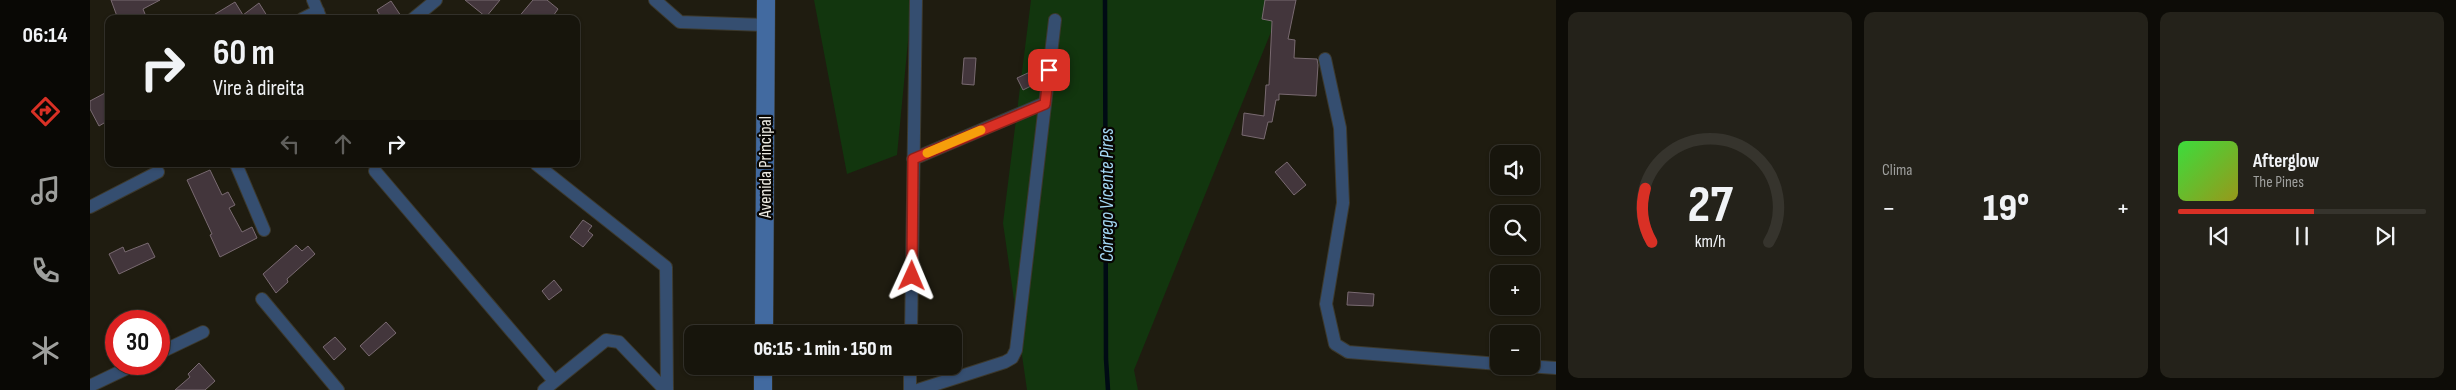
<!DOCTYPE html>
<html lang="pt">
<head>
<meta charset="utf-8">
<style>
	body { margin:0; font-family:"Sofia Sans Condensed",sans-serif; background:#24221a; color:#f1f3f6; height:100vh; display:flex; flex-direction:column; font-size:19px; white-space:nowrap }
	* { box-sizing:border-box; margin:0 }
	p { font-size:16px; color:#9e9f9d }
	.icon { flex:none; width:28px; height:28px; fill:none; stroke:currentColor; stroke-width:2; stroke-linecap:round; stroke-linejoin:round }
	.map { position:relative; flex:1; overflow:hidden }
	.details { display:flex; flex-direction:column; gap:12px; padding:12px; background:#0d0c07; width:900px }
	.details>* { flex:none }
	.banner { position:absolute; left:15px; top:15px; width:475px; height:152px; border-radius:10px; box-shadow:0 1px 4px #0004,0 0 0 1px #36342d; background:#17150c; color:#f1f3f6; overflow:hidden }
	.tools { position:absolute; left:1400px; top:145px; display:grid; gap:10px }
	.tools a { display:grid; place-items:center; width:50px; height:50px; border-radius:10px; background:#17150c; box-shadow:0 1px 4px #0004,0 0 0 1px #36342d; font-size:25px }
	.speed { position:absolute; left:15px; top:310px; display:flex; gap:10px; font-size:25px; font-weight:700; text-align:center }
	.speed>* { display:grid; place-content:center; width:65px; height:65px; border-radius:50%; background:#17150c; box-shadow:0 1px 4px #0004,0 0 0 1px #36342d; line-height:1 }
	.speed .limit { border:8px solid #d22; background:#fff; color:#111 }
	.pin { position:absolute; display:grid; place-items:center; width:42px; height:42px; color:#fff; margin:-21px; border-radius:10px; box-shadow:0 2px 8px #0006 }
	.me { position:absolute; width:55px; margin:-28px; rotate:1deg; stroke-linejoin:round; filter:drop-shadow(0 0 4px #0008) }
	.turn { display:flex; align-items:center; gap:18px; height:105px; padding:0 25px; font-size:22px }
	.turn .icon { width:65px; height:65px; stroke-width:2.5 }
	.turn b { display:block; font-size:35px; line-height:42px }
	.lanes { display:flex; align-items:center; height:48px; padding:0 25px; background:#0003; justify-content:center; gap:25px; direction:ltr }
	.lanes .off { opacity:.35 }
	.big { font-size:38px; font-weight:800; line-height:1.1 }
	.details .widget { flex:1; display:flex; flex-direction:column; justify-content:center; gap:8px; min-width:0; padding:0 18px; border-radius:10px; background:#24221a }
	.details .dial { align-items:center; gap:0 }
	.dial svg { height:130px; overflow:visible; fill:none; stroke:#36342d; stroke-width:7; stroke-linecap:round; text-anchor:middle }
	.dial text { fill:#f1f3f6; stroke:none }
	.song { display:flex; align-items:center; gap:15px }
	.cover { width:60px; height:60px; border-radius:8px; background:linear-gradient(135deg,hsl(120 70% 55%),hsl(60 70% 35%)) }
	.played { height:5px; border-radius:2px; background:linear-gradient(90deg,#d93025 55%,#36342d 55%) }
	.keys { display:flex; justify-content:space-around; direction:ltr }
	.heat { display:flex; justify-content:space-between; align-items:center; font-size:28px; direction:ltr }
	.details .tiles { flex:1; display:grid; gap:12px; grid-template-columns:repeat(3,1fr) }
	.trip { position:absolute; left:594px; top:325px; width:278px; height:50px; border-radius:10px; background:#17150c; box-shadow:0 1px 4px #0004,0 0 0 1px #36342d; font-weight:800; line-height:50px; text-align:center }
	main { display:flex; flex:1; min-height:0 }
	.tabs { display:flex; flex-direction:column; width:90px; justify-content:space-around; align-items:center; background:#090805; color:#9e9f9d }
	.tabs .icon { width:35px; height:35px }
	.tabs .current { color:#d93025 }
	.tabs b { font-size:22px; color:#f1f3f6 }
	.map>svg:first-child { display:block }
	.green { fill:#12360e }
	.lines { fill:none; stroke-linecap:round; stroke-linejoin:round }
	.stream { stroke:#000b14; stroke-width:4.5 }
	.building { fill:#43363c; stroke:#796a71 }
	.street-casing { stroke:#3c392d; stroke-width:14 }
	.secondary-casing { stroke:#3c392d; stroke-width:19 }
	.street { stroke:#354e70; stroke-width:12 }
	.secondary { stroke:#426aa0; stroke-width:18 }
	.route-casing { stroke:#8d1f18; stroke-width:12 }
	.route { stroke:#d93025; stroke-width:9 }
	.slow { stroke:#f59e0b; stroke-width:9 }
	.labels { text-anchor:middle; stroke-width:4.5; stroke-linejoin:round; paint-order:stroke }
	.street-label { font-size:18px; fill:#ebe9e1; stroke:#080603 }
	.water-label { font-size:19px; font-style:italic; fill:#a4d8f5; stroke:#080603 }
</style>
</head>
<body>
<main>
<nav class="tabs">
<b>06:14</b>
<svg class="icon current" aria-label="directions" viewBox="0 0 24 24"><path d="M12 3l9 9-9 9-9-9zM9 14v-3h6M13 9l2 2-2 2"/></svg>
<svg class="icon" aria-label="music" viewBox="0 0 24 24"><path d="M9 18V5l10-2v13"/><circle cx="6" cy="18" r="3"/><circle cx="16" cy="16" r="3"/></svg>
<svg class="icon" aria-label="phone" viewBox="0 0 24 24"><path d="M5 4h4l2 5-3 2q2 4 5 5l2-3 5 2v4C11 20 4 13 5 4z"/></svg>
<svg class="icon" aria-label="climate" viewBox="0 0 24 24"><path d="M12 3v18M4 7l16 10M4 17L20 7"/></svg>
</nav>
<div class="map">
<svg width="1466" height="390" viewBox="0 0 1466 390">
	<rect width="100%" height="100%" fill="#1f1c10"/>
	<!-- green -->
	<path class="green" d="M724 0H822L807 155 757 174Z
		M941 0H1194L1044 370 1048 390H937L913 223Z"/>
	<g class="lines">
		<!-- stream -->
		<path class="stream" d="M1015 0 1016 359 1018 390"/>
	</g>
	<!-- building -->
	<path class="building" d="M21 0H70L53 9 57 19H28Z
		M375 0H410L396 17Z
		M443 0H457L468 9 461 19H427Z
		M1175 0H1206L1198 39 1205 40 1204 58 1227 59 1228 65 1226 96 1189 94V100H1186L1182 122H1178L1174 139 1152 135 1154 113 1174 116 1176 85H1179L1182 21 1172 19Z
		M301 1 313 19H292L287 10Z
		M145 2 153 15 169 3 179 19H117Z
		M874 58H886L884 85 872 84Z
		M940 72 945 84 933 90 927 78Z
		M15 93 19 100V120L9 126 0 109V101Z
		M1197 162 1216 185 1204 195 1185 172Z
		M120 170 132 195 138 192 145 205 139 208 152 232 162 227 167 238 130 257 120 235 122 234 97 180Z
		M493 220 502 226 498 231 503 235 493 247 480 237Z
		M58 243 65 257 29 274 19 254 33 247 35 252Z
		M206 245 212 251 218 246 225 254 197 279 198 282 186 293 173 274Z
		M464 280 472 290 459 300 452 291Z
		M1258 292 1284 294 1283 306 1257 305Z
		M296 322 306 333 279 356 270 346Z
		M245 337 256 349 244 360 233 347Z
		M109 363 125 381 115 390H85L100 377 98 374Z"/>
	<g class="lines">
		<!-- street casing -->
		<g class="street-casing">
			<path id="street" d="M223 0 231 19
				M565 0 590 22 676 25
				M212 19 228 11
				M323 19 346 0
				M1235 59 1250 128 1253 203 1236 304 1245 344 1258 352 1409 364
				M823 159 955 103
				M146 164 174 230
				M446 164 576 267 577 390
				M285 171 464 381
				M0 207 68 172
				M172 299 248 390
				M821 334 826 0
				M69 353 113 332
				M1437 366 1466 368
				M0 386 46 364
				M454 390 516 340 529 342 575 390
				M820 390V366
				M828 390 915 362 922 358 926 350 965 20"/>
		</g>
		<!-- secondary casing -->
		<g class="secondary-casing">
			<path id="secondary" d="M674 334 676 0
				M673 390V366"/>
		</g>
		<!-- street -->
		<use href="#street" class="street"/>
		<!-- secondary -->
		<use href="#secondary" class="secondary"/>
	</g>
	<g class="lines">
		<!-- route casing -->
		<g class="route-casing">
			<path id="route" d="M822 276 823 159 955 104 959 70"/>
		</g>
		<!-- route -->
		<use href="#route" class="route"/>
		<!-- slow -->
		<path class="slow" d="M837 153 891 130"/>
	</g>
	<g class="labels">
		<!-- street labels -->
		<g class="street-label">
			<text transform="translate(675 167) rotate(-90)" y="6">Avenida Principal</text>
		</g>
		<!-- water labels -->
		<g class="water-label">
			<text transform="translate(1016 195) rotate(-90)" y="7">Córrego Vicente Pires</text>
		</g>
	</g>
</svg>
<div class="tools">
<a><svg class="icon" aria-label="sound" viewBox="0 0 24 24"><path d="M4 9h4l5-4v14l-5-4H4zM17 9q2 3 0 6"/></svg></a>
<a><svg class="icon" aria-label="search" viewBox="0 0 24 24"><circle cx="10" cy="10" r="6"/><path d="M15 15l6 6"/></svg></a>
<a>+</a>
<a>−</a>
</div>
<div class="speed"><div class="limit">30</div></div>
<div class="pin" style="left:959px;top:70px;background:#d93025"><svg class="icon" aria-label="arrive" viewBox="0 0 24 24"><path d="M6 21V4h12l-3 4 3 4H6"/></svg></div>
<svg class="me" style="left:822px;top:276px" viewBox="-20 -20 40 40"><path d="M0-17L14 15 0 8-14 15z" fill="#d93025" stroke="#fff" stroke-width="4"/></svg>
<div class="trip">06:15 · 1 min · 150 m</div>
<div class="banner">
<div class="turn"><svg class="icon" aria-label="right" viewBox="0 0 24 24"><path d="M7 20v-9h11M14 6l5 5-5 5"/></svg><div><b>60 m</b>Vire à direita</div></div>
<div class="lanes"><svg class="icon off" aria-label="left" viewBox="0 0 24 24"><path d="M17 20v-9H6M10 6l-5 5 5 5"/></svg><svg class="icon off" aria-label="ahead" viewBox="0 0 24 24"><path d="M12 20V5M6 11l6-6 6 6"/></svg><svg class="icon" aria-label="right" viewBox="0 0 24 24"><path d="M7 20v-9h11M14 6l5 5-5 5"/></svg></div>
</div>
</div>
<section class="details">
<div class="tiles">
<div class="widget dial"><svg viewBox="0 0 100 80">
<path d="M14 69A42 42 0 1 1 86 69"/>
<path d="M14 69A42 42 0 0 1 10 36" stroke="#d93025"/>
<text x="50" y="56" font-size="32" font-weight="700">27</text>
<text x="50" y="72" font-size="11">km/h</text>
</svg></div>
<div class="widget"><p>Clima</p>
<div class="heat"><a>−</a><b class="big">19°</b><a>+</a></div>
</div>
<div class="widget">
<div class="song"><i class="cover"></i><div><b>Afterglow</b><p>The Pines</p></div></div>
<div class="played"></div>
<div class="keys"><svg class="icon" aria-label="previous" viewBox="0 0 24 24"><path d="M18 5L8 12l10 7zM5 5v14"/></svg><svg class="icon" aria-label="pause" viewBox="0 0 24 24"><path d="M8 5v14M16 5v14"/></svg><svg class="icon" aria-label="next" viewBox="0 0 24 24"><path d="M6 5l10 7-10 7zM19 5v14"/></svg></div>
</div>
</div>
</section>
</main>
</body>
</html>
